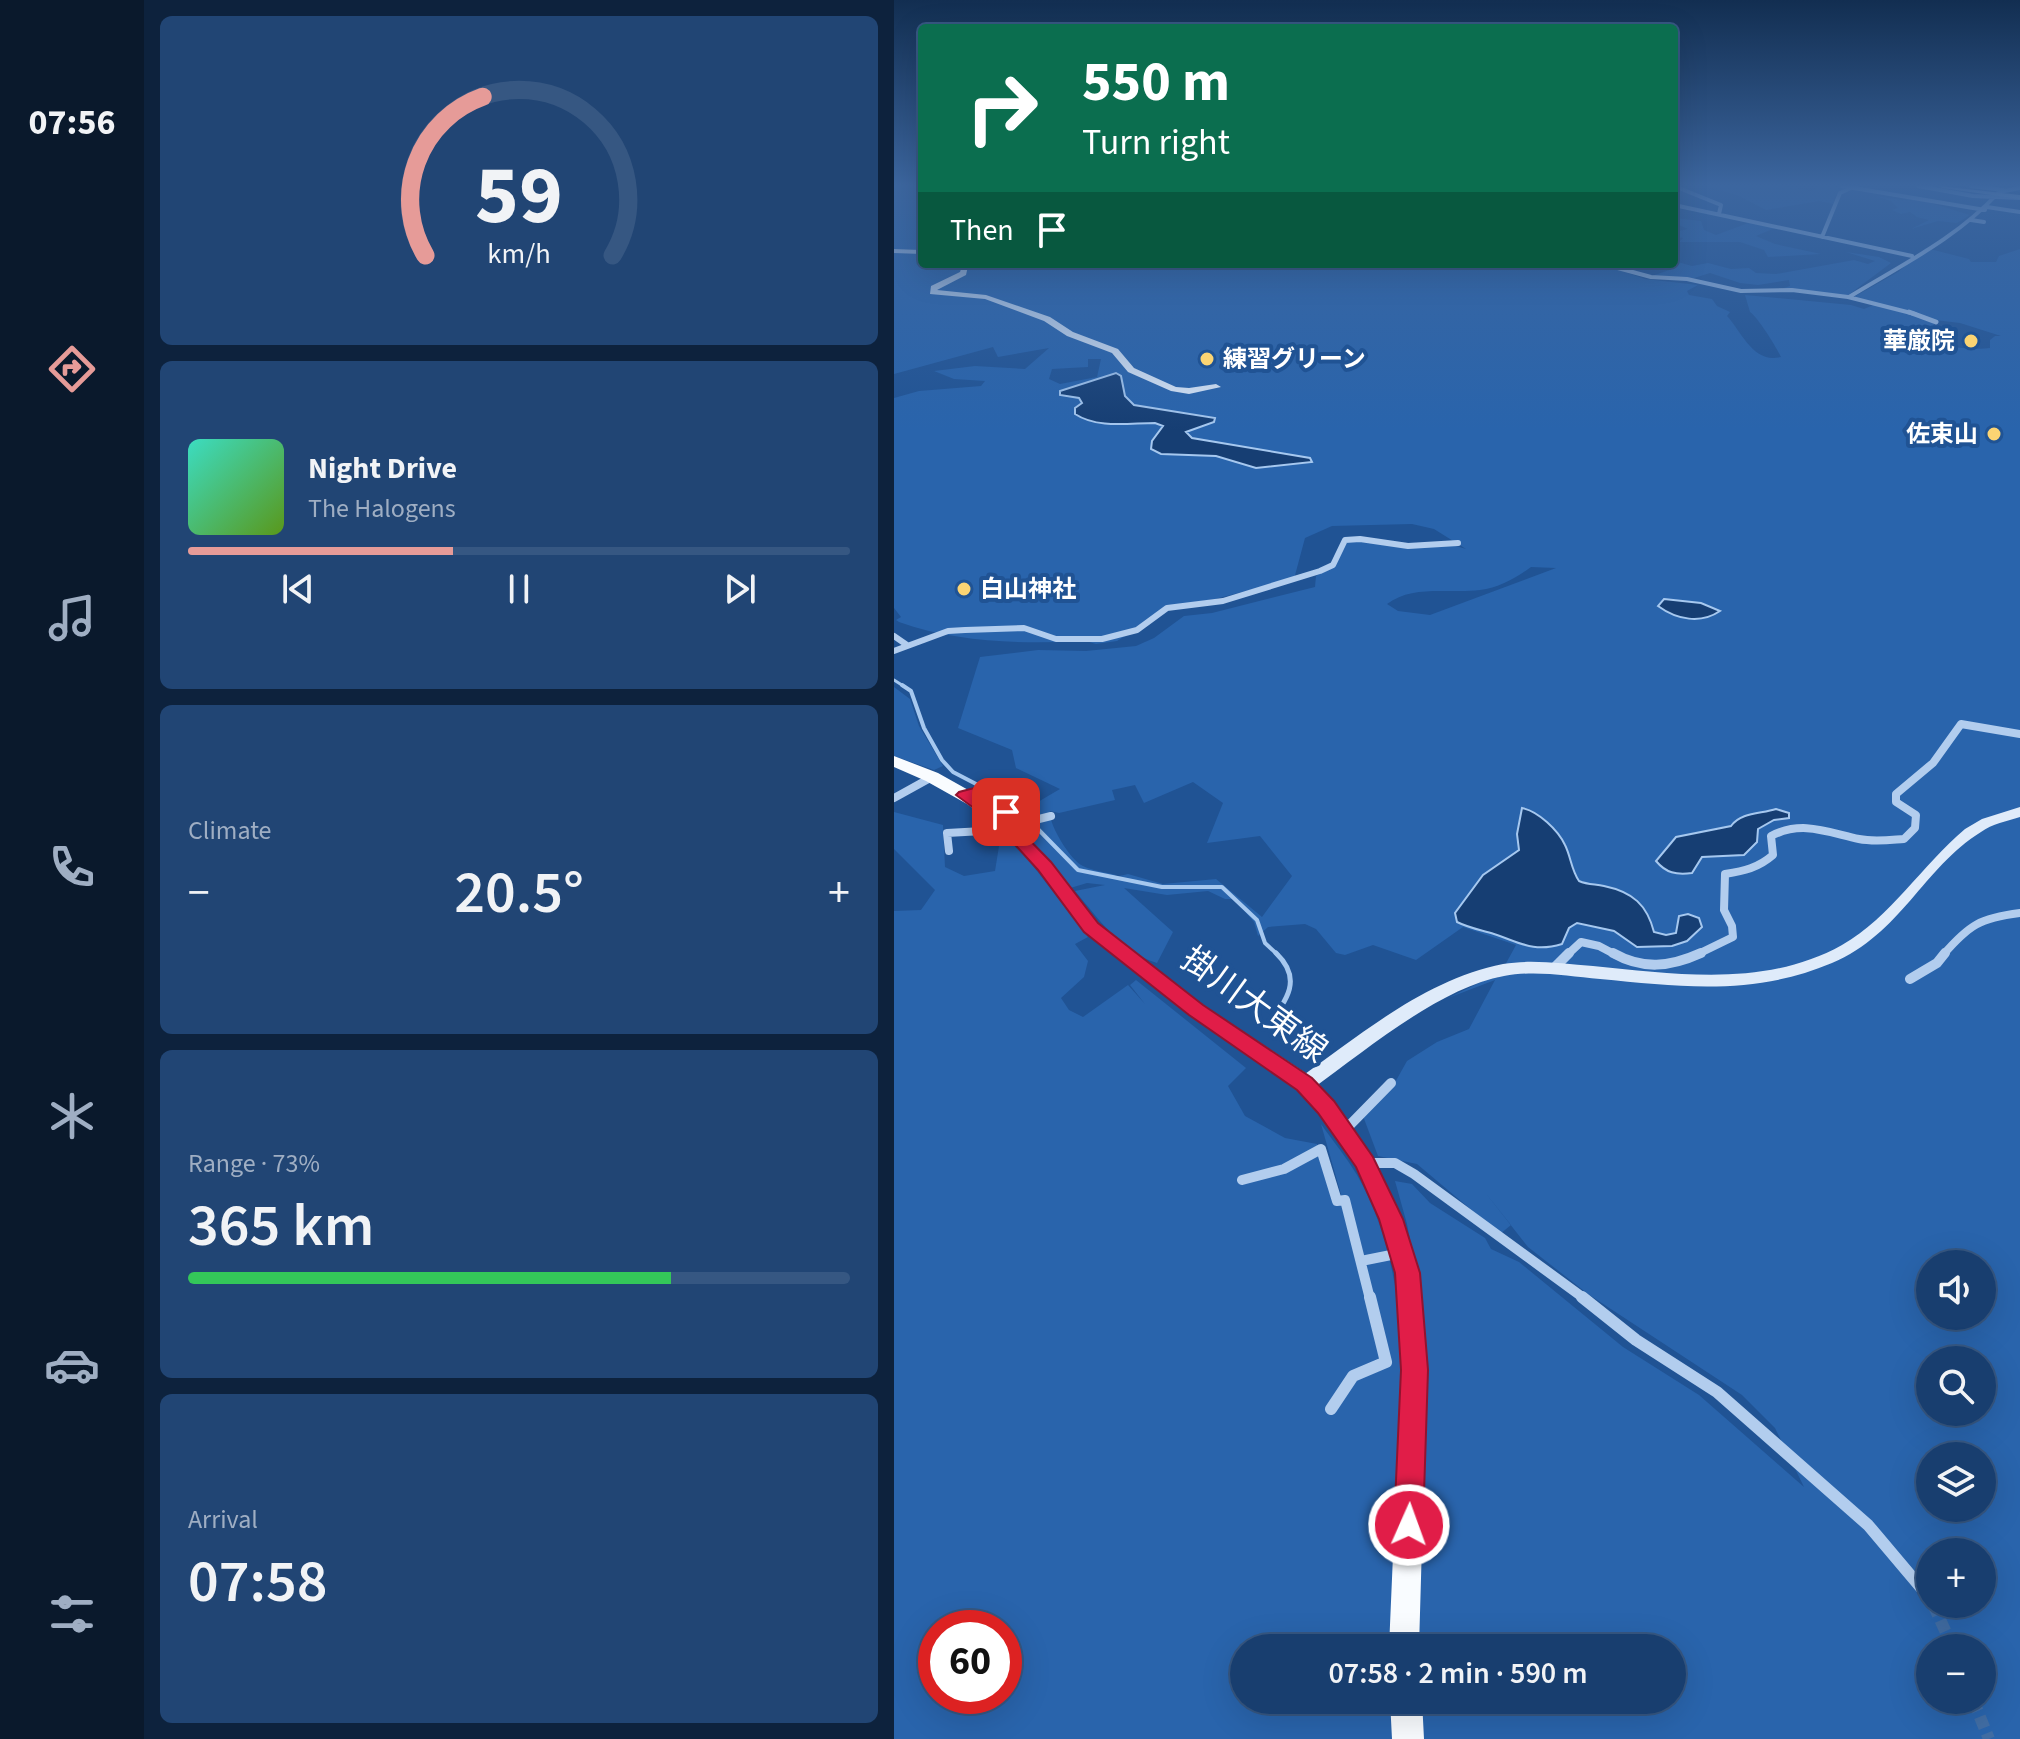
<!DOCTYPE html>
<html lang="en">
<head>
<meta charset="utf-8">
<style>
	body { margin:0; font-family:"Source Sans 3","Noto Sans JP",sans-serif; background:#214574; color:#f1f3f6; height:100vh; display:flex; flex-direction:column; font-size:30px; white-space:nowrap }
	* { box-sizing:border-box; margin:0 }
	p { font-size:26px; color:#9faec3 }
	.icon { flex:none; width:44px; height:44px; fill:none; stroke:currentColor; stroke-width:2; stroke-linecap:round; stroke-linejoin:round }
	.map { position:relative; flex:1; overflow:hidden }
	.panel { display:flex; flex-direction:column; gap:16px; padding:16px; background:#0d223d; width:750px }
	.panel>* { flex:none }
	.guide { position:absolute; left:24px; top:24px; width:760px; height:244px; border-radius:8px; box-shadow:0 8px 32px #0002,0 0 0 2px #365782; background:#0b6e4f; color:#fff; overflow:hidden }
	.fabs { position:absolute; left:1022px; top:1250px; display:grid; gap:16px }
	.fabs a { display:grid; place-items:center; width:80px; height:80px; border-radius:50%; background:#183e6f; box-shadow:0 8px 32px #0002,0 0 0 2px #365782; font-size:40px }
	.speed { position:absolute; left:24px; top:1610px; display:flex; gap:16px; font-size:40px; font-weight:700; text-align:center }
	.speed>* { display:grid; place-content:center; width:104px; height:104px; border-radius:50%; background:#183e6f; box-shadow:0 8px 32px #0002,0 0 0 2px #365782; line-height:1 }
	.speed .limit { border:12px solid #d22; background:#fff; color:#111 }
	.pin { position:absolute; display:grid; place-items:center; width:68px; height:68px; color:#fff; margin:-34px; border-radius:16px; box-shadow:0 4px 12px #0006 }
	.me { position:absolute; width:88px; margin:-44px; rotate:2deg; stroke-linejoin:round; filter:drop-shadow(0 0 6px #0008) }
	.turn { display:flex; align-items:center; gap:28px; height:168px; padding:0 32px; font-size:36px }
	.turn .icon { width:104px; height:104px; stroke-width:2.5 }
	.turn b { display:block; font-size:56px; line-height:68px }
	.then { display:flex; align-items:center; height:76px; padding:0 32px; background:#0003; gap:16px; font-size:30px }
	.big { font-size:60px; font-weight:600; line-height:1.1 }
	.panel .widget { flex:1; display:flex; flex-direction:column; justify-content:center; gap:12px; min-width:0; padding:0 28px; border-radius:12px; background:#214574 }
	.panel .dial { align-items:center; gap:0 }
	.dial svg { height:208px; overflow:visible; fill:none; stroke:#365782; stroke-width:7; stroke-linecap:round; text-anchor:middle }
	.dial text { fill:#f1f3f6; stroke:none }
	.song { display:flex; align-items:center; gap:24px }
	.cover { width:96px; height:96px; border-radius:12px; background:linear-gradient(135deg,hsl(170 70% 55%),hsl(90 70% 35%)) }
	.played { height:8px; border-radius:4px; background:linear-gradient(90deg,#e69b98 40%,#365782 40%) }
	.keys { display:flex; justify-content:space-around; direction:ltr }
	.heat { display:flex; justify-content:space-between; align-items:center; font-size:44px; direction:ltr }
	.charge { height:12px; border-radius:6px; background:linear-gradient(90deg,#34c759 73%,#365782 0) }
	.trip { position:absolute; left:336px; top:1634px; width:456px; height:80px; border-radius:40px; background:#183e6f; box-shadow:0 8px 32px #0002,0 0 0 2px #365782; font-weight:600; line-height:80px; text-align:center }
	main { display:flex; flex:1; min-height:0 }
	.dock { display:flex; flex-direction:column; width:144px; justify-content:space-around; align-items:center; background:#0a192c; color:#9faec3 }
	.dock .icon { width:56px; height:56px }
	.dock .current { color:#e69b98 }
	.dock b { font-size:36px; color:#f1f3f6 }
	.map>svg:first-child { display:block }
	.green { fill:#2964ac; fill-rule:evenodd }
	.water { fill:#163e73; stroke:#a6c8ef; stroke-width:2 }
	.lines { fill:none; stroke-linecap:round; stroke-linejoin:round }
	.stream-far2 { stroke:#a6c8ef; stroke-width:3 }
	.stream-far1 { stroke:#a6c8ef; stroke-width:4 }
	.stream { stroke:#a6c8ef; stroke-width:5 }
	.river { fill:#163e73; fill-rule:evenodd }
	.street-tunnel { stroke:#416da4; stroke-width:12; stroke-dasharray:12 6; stroke-linecap:butt }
	.street-far5 { stroke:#b2cdee; stroke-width:4 }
	.street-far4 { stroke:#b2cdee; stroke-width:5 }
	.street-far3 { stroke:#b2cdee; stroke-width:6 }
	.street-far2 { stroke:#b2cdee; stroke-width:8 }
	.street-far1 { stroke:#b2cdee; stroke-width:10 }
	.street { stroke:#b2cdee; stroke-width:12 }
	.secondary { fill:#dfebfa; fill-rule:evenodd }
	.primary { fill:#f9fcff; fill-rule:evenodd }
	.route { fill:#e11d48; stroke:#92132f; stroke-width:2 }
	.poi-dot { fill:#fbd473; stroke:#205394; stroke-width:3 }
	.labels { text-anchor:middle; stroke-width:8; stroke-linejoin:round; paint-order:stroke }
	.far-poi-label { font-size:24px; font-weight:bold; fill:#fff; stroke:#205394; text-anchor:end }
	.near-street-label { font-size:34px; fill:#fff; stroke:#205394 }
</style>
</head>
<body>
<main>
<nav class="dock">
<b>07:56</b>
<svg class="icon current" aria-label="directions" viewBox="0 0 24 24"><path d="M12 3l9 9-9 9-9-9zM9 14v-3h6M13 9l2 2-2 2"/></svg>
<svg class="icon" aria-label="music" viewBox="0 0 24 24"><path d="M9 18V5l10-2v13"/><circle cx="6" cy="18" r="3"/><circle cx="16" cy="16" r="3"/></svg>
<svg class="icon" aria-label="phone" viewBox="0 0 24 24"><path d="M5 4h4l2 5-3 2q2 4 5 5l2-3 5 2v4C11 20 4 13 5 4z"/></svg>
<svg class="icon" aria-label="climate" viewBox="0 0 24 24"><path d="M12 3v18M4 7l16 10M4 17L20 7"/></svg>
<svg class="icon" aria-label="car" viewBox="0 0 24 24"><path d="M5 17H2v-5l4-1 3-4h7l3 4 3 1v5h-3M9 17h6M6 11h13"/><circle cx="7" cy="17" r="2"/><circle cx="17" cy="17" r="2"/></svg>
<svg class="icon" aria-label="filters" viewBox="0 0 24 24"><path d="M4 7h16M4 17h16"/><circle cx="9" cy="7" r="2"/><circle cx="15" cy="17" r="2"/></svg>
</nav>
<section class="panel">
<div class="widget dial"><svg viewBox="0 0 100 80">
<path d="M14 69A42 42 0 1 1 86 69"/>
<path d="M14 69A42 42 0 0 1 36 8" stroke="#e69b98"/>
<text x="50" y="56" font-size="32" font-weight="700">59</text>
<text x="50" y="72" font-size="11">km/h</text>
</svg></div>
<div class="widget">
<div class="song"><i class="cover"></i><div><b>Night Drive</b><p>The Halogens</p></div></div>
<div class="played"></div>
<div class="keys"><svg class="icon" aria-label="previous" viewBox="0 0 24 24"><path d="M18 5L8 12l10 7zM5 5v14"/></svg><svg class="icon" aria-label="pause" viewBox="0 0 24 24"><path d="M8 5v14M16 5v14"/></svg><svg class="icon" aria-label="next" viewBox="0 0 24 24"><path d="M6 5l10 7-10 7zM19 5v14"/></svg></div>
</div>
<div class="widget"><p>Climate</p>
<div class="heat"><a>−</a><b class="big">20.5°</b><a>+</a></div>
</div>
<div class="widget"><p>Range · 73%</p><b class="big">365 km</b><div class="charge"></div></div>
<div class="widget"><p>Arrival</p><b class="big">07:58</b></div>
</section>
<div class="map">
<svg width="1126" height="1739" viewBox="0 0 1126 1739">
	<rect width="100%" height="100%" fill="#205394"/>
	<!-- green -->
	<path class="green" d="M0 186H28V250L0 249Z
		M813 186H891L917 191 927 186 957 188 943 193 939 204 925 201 872 210 845 196Z
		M981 196 1009 200 1020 198 1076 215 1063 223 1044 221 1017 229 1035 220 1023 217 1016 212 1007 214 998 210 1004 208 997 201Z
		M781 218 807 221 810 230 822 235 857 222 881 228 862 236 881 244 927 254 874 257 870 250 846 242H785L789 238 780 237V232L794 229 780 223Z
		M1032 248 1075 259 1077 262H1102L1105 256 1126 249V1739H0V911L27 910 41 890 0 849V812L49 825 51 867 70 876 101 871 106 840 111 837 133 858 194 937 181 944 194 961 190 977 167 998 175 1010 189 1017 234 985 251 1004 236 985 242 980 352 1068 334 1086 351 1116 391 1138 423 1144 448 1198 427 1124C439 1141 453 1158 463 1175 491 1223 501 1277 508 1331L524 1282 513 1224 501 1181 518 1184 536 1203 591 1238 597 1249 625 1262 729 1347 805 1395 910 1487 881 1428 848 1395 694 1294 634 1247 590 1191 617 1225 606 1234 523 1164 484 1156 469 1116 499 1086 513 1061 543 1042 575 1029 601 980 554 998 595 978H604L622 945 569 927 522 960 479 945 451 955 442 953 422 929 411 924 374 927 364 936 360 922 340 899H331L314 891 273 895 230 888 279 932 263 963C227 952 205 919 181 891L211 885 193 883 173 889 112 812 126 803 137 806 166 789 122 768 118 750 64 728 86 657 144 650 192 651 242 646 260 638 290 616 318 613 421 587 422 576 439 565 451 540 505 546H562L572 549 540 529 518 524 438 526 411 538 400 579 321 599 281 605 223 641 202 644 192 641C129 644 64 643 5 622L2 620 7 617 0 608V398L25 391 87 386 91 381 60 379 40 371 81 366 131 369 155 348 104 357 99 347 0 374V252H28V264H708L751 279 804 285 793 291 795 295 818 299 823 306 836 312 833 316C848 332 859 364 887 357 883 348 863 316 856 312L851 295 957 305 970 309 982 304 958 298 1004 272ZM1041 320 1066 323 1107 336H1101L1096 340V348C1076 351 1035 345 1017 336L1038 330ZM194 359H207L203 377 166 384 155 379 158 369 194 367ZM637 567 662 568 536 615 504 611 493 604C519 584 556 594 586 590 605 588 622 578 637 567ZM299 782 329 803 313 843 366 836 398 876 368 917 322 879 269 884 234 874 217 878 222 875C211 872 199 871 189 866 177 861 154 824 156 811L165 813 221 800 218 790 241 785 250 803ZM1036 1264H1088V1316H1036ZM1036 1360H1088V1412H1036ZM1036 1456H1088V1508H1036ZM1036 1552H1088V1604H1036ZM42 1628H110V1696H42ZM350 1648H778V1700H350ZM1036 1648H1088V1700H1036Z
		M952 252 985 257 997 263 953 296 890 288 896 286 895 280 864 285 846 283 816 273 797 279 758 276 775 270 766 264H780V261L798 266 814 263 837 269 855 268 862 273 882 274 960 260 974 264 981 261Z
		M0 687 16 699 25 726 49 766 40 770 0 756Z"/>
	<!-- water -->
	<path class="water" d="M222 373 227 376 231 396 240 405 321 418 320 422 292 432 298 438 416 458 418 462 362 468 322 456 267 454 257 449 258 441 269 426 261 423C235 423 204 429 181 414V408L188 403 185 398 166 395V391Z
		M770 599 807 603 826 611C807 624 783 620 764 606Z
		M628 808C644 811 664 830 671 845 677 857 677 869 685 881 694 885 701 884 710 886 739 892 753 905 760 932L772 935 782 933 785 916 794 914 805 918 808 927 793 941 778 946 743 947 720 931 683 923 675 928 668 944C639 953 625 942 600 934 587 930 575 928 563 922L561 913 589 875 625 850 623 834Z
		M882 809 895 813V818L880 820 864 829 863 842 850 855 808 857 798 873C782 875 772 873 762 861L782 837 837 826C847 812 867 814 882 809Z"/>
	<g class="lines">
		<!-- stream-far2 -->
		<path class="stream-far2" d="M0 680 11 687"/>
		<!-- stream-far1 -->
		<path class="stream-far1" d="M8 685 17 691 30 728 48 760 59 772 84 785 140 825 184 870 268 887H328L363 920 371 943 384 955"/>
		<!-- stream -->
		<path class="stream" d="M372 1027C392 1001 410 980 382 953"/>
		<!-- river -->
		<path class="river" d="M1063 186 1126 192V198L1067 189Z"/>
		<!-- street-tunnel -->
		<path class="street-tunnel" d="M1039 1604 1059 1648
			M1079 1700 1095 1739"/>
		<!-- street-far5 -->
		<path class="street-far5" d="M780 186 827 205 825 214
			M948 186 1091 210
			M1024 186 1079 196 1126 198
			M1077 186 1109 190
			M780 205 1018 256
			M1093 207 1126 212
			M1077 220 1090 222
			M928 237 946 193 957 188
			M709 264 757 277 793 279 847 291 898 290 954 297 1021 314
			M955 297C1009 264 1062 239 1105 192L1126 188"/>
		<!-- street-far4 -->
		<path class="street-far4" d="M1015 312 1042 322"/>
		<!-- street-far3 -->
		<path class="street-far3" d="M0 636 13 645
			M0 651 54 631 71 630 130 628 162 639H208L243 630 273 608 329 601 426 571 439 565 451 540 466 539 514 546 564 543"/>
		<!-- street-far2 -->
		<path class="street-far2" d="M71 795 84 792 129 823 157 816
			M0 798 38 777
			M55 851 53 833 89 831 111 825
			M673 955 687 942 705 946 722 955
			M802 955 839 937 838 926 830 910 831 874C850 871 864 868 879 855L877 836C908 820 933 832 965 839 980 842 995 840 1010 839L1021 828 1022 815 1002 802V794L1039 763 1067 724 1126 734
			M1049 955C1075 925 1086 918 1126 913"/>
		<!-- street-far1 -->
		<path class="street-far1" d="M719 953C749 970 776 967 807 953
			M660 968 675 953
			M1016 979 1043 963 1051 953
			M450 1131 497 1083
			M472 1163H501L520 1174 691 1299
			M348 1180 390 1169 427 1149 443 1201 451 1200 476 1299
			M467 1261 507 1253"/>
		<!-- street -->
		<path class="street" d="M688 1297 742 1340 823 1392 974 1525 1034 1596
			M437 1409 459 1376 492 1362 476 1297"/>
		<!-- secondary -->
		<path class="secondary" d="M1045 186 1126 195V199L1048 188Z
			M0 249 28 250V254L0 253Z
			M62 264 74 266 72 275 43 290 92 295 156 317 179 332 224 349 240 368 282 387 295 388 322 384 327 387 295 394 277 391 234 372 218 353 173 336 150 321 91 299 36 294 37 286 66 272 67 269Z
			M1126 807V817C1113 821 1098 824 1087 832 1029 868 1007 934 938 963 860 996 788 987 706 979 674 976 641 970 610 976 545 988 471 1051 418 1089L411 1091 404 1089 401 1084 404 1079C466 1035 532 979 609 964 638 959 669 964 699 966 783 974 871 988 948 945 997 917 1028 865 1071 829L1088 819Z"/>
		<!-- primary -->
		<path class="primary" d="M0 756 44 773 85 796 115 818 156 862 204 924 309 1005 419 1078 440 1101 479 1157 509 1219 525 1273 533 1370 525 1648H495L507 1370 501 1273 485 1219 462 1167 424 1113 403 1090 295 1015 190 932 144 870 103 826 73 804 32 781 0 767Z
			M496 1700H528L530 1739H498Z"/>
	</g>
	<!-- sky -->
	<linearGradient id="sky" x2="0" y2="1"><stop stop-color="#122e51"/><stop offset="0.43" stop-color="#3c669f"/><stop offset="1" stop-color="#3c669f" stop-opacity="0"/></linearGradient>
	<rect width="1126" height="430" fill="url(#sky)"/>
	<!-- route -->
	<path class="route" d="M84 787 118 808 120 812 113 817 157 862 204 923 309 1005 418 1078 440 1101 479 1157 509 1219 526 1273 534 1370 529 1525 525 1535 515 1539 504 1535 500 1525 507 1370 501 1273 485 1219 462 1167 424 1113 403 1090 295 1015 190 932 144 870 103 825 62 795 65 792Z"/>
	<!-- markers -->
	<g class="poi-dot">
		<circle cx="1077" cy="341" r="8"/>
		<circle cx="313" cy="359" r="8"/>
		<circle cx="1100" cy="434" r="8"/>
		<circle cx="70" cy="589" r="8"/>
	</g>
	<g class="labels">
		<!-- far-poi labels -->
		<g class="far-poi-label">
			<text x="1061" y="349">華厳院</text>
			<text x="329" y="367" text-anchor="start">練習グリーン</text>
			<text x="1084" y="442">佐束山</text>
			<text x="86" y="597" text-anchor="start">白山神社</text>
		</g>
		<!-- near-street labels -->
		<g class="near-street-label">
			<text transform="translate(361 1004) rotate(36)" y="12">掛川大東線</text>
		</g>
	</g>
</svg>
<div class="fabs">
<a><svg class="icon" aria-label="sound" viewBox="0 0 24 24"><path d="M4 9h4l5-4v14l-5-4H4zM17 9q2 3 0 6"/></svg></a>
<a><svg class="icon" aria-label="search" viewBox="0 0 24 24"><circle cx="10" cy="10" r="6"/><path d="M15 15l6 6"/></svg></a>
<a><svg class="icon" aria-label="layers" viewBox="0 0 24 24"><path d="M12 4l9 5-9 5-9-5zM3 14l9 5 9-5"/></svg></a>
<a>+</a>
<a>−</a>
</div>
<div class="speed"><div class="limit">60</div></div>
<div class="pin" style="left:112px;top:812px;background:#d93025"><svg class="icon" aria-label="arrive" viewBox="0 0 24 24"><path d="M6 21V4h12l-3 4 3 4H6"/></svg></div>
<svg class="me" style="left:515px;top:1525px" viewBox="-20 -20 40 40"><circle r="17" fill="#e11d48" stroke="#fff" stroke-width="3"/><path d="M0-11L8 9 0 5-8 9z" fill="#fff"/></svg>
<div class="trip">07:58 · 2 min · 590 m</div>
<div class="guide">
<div class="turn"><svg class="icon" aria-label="right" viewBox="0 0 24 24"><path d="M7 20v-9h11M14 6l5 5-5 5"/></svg><div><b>550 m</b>Turn right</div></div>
<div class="then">Then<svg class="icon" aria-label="arrive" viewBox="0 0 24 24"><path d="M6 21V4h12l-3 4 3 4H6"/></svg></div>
</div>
</div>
</main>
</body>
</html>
